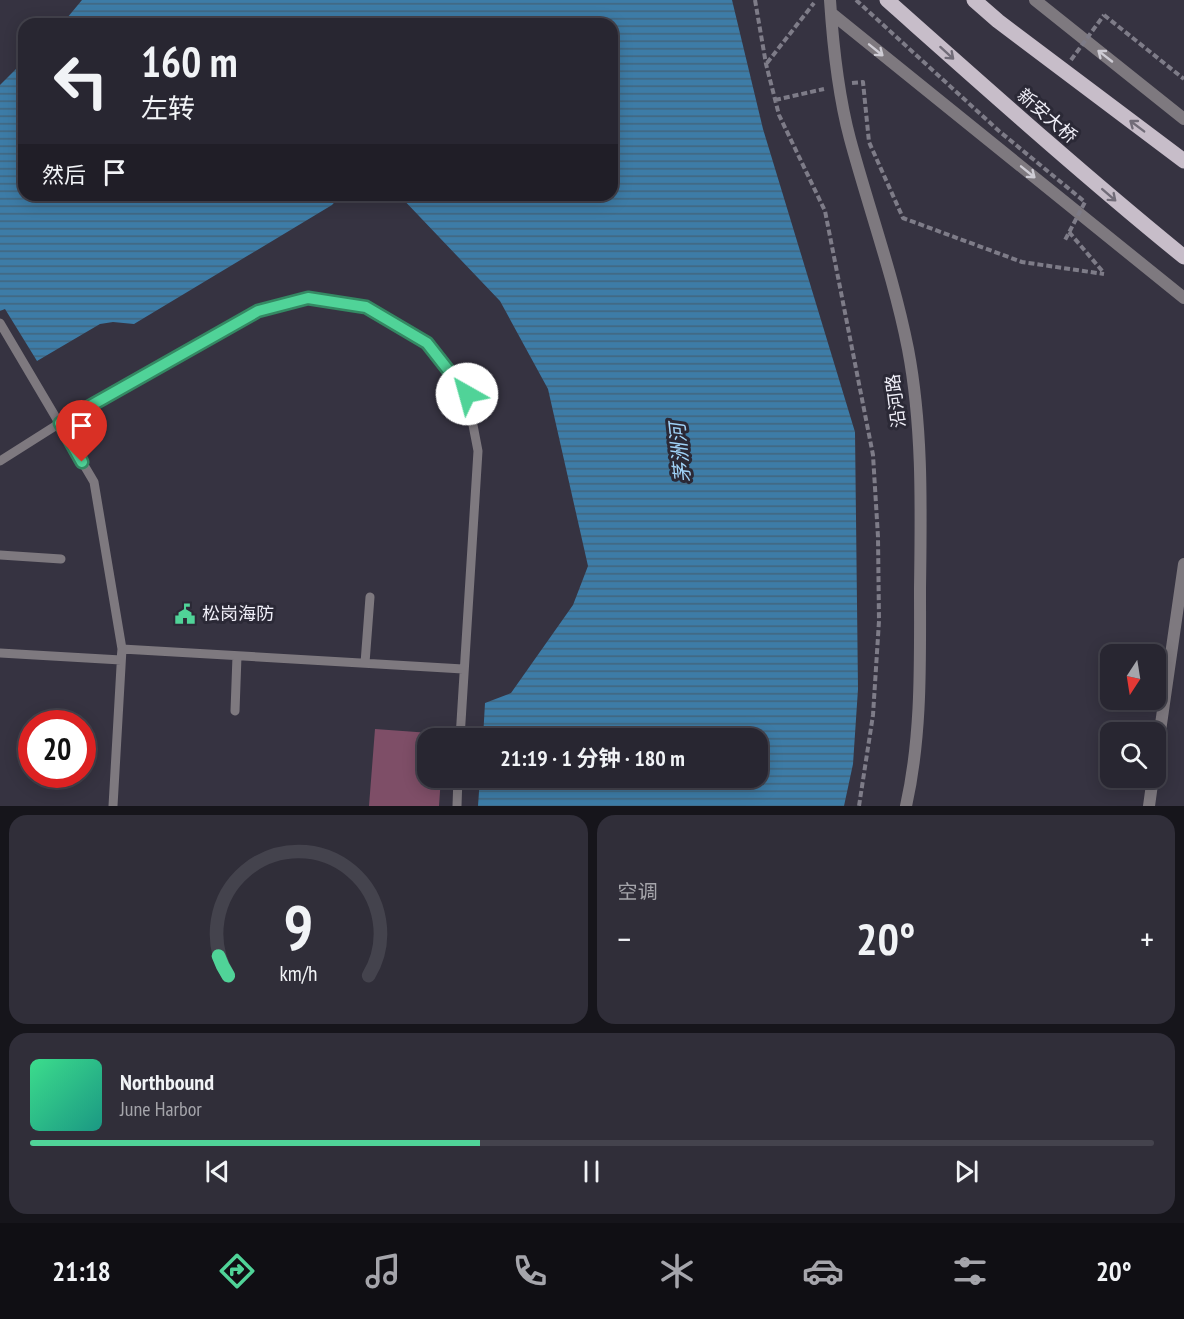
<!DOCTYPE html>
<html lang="zh">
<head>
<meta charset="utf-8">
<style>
	body { margin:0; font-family:"PT Sans Narrow","Noto Sans SC",sans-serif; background:#302e39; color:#f1f3f6; height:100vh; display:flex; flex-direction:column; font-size:22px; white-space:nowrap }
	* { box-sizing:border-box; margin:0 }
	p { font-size:20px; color:#a5a5ab }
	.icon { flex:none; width:33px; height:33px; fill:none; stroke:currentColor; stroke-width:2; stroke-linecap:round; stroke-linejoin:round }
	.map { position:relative; height:806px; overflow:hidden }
	.panel { display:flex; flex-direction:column; gap:9px; padding:9px; background:#16151b; flex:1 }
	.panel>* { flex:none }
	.hud { position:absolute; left:18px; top:18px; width:600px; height:183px; border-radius:18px; box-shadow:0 3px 15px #0003,0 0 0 2px #44434d; background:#282631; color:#f1f3f6; overflow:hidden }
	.needle { width:39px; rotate:192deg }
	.tools { position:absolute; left:1100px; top:644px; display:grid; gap:12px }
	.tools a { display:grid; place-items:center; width:66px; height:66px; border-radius:12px; background:#282631; box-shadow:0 3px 15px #0003,0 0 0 2px #44434d; font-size:30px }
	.speed { position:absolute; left:18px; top:710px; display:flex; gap:12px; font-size:30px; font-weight:700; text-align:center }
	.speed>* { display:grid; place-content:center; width:78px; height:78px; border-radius:50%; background:#282631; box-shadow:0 3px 15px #0003,0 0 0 2px #44434d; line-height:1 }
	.speed .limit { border:9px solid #d22; background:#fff; color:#111 }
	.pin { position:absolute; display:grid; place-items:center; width:51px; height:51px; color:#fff; margin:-62px -26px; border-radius:50% 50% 50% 0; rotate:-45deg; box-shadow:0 0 6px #0007 }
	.pin .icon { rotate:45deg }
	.me { position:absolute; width:66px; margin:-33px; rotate:322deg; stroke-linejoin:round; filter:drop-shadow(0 0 4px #0008) }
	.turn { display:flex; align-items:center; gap:21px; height:126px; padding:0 24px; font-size:27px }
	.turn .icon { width:78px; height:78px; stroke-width:2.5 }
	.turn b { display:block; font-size:42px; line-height:51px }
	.then { display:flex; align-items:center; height:57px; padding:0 24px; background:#0003; gap:12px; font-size:22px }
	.big { font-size:45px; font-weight:700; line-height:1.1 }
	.panel .card { flex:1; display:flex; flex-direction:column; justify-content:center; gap:9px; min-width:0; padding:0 21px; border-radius:18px; background:#302e39 }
	.panel .dial { align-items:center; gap:0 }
	.dial svg { height:156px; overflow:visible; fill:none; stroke:#44434d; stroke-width:7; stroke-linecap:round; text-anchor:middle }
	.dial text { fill:#f1f3f6; stroke:none }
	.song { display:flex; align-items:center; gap:18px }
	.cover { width:72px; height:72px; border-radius:9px; background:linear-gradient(135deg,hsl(150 70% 55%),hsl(170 70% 35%)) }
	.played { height:6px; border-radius:3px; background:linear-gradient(90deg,#50d398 40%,#44434d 40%) }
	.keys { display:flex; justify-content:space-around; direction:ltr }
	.heat { display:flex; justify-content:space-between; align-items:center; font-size:33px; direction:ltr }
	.panel .tiles { flex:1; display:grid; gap:9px; grid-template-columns:1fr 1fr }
	.card:last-child { grid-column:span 2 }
	.trip { position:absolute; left:417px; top:728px; width:351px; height:60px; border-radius:18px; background:#282631; box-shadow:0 3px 15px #0003,0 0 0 2px #44434d; font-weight:700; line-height:60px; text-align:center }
	.tab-bar { display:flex; height:96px; justify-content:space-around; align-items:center; background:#100f14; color:#a5a5ab }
	.tab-bar .icon { width:42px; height:42px }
	.tab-bar .current { color:#50d398 }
	.tab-bar b { font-size:27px; color:#f1f3f6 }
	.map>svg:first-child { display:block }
	.grass { fill:#7e4e67 }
	.water { fill:url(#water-rules) }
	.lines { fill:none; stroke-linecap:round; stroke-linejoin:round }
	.path { stroke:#7e7c88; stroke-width:4; stroke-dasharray:6 3; stroke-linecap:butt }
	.service { stroke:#7e797f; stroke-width:9 }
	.minor { stroke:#7e797f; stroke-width:12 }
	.tertiary { stroke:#7e797f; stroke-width:12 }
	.primary { stroke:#c7bdc9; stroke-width:15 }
	.path-bridge { stroke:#7e7c88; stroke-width:4; stroke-dasharray:6 3; stroke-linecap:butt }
	.oneway { stroke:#ceccd4 }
	.oneway2 { stroke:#716c78 }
	.route-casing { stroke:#348963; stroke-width:15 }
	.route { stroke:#50d398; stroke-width:10 }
	.labels { text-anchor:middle; stroke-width:6; stroke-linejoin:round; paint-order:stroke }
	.street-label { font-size:18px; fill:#f0eff8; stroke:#2b2936 }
	.poi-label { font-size:18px; fill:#f0eff8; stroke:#2b2936; text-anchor:start }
	.water-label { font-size:20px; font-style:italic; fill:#a1d3f8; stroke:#2b2936 }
</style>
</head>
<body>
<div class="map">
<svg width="1184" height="806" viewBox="0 0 1184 806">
	<defs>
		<pattern id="water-rules" width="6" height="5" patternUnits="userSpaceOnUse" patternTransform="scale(1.5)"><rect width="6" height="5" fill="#3d7ca7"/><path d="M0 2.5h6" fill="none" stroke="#42657d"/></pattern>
	</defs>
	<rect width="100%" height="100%" fill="#363341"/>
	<!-- grass -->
	<path class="grass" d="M375 729 444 734V738H428V777H441L439 806H369Z"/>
	<!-- water -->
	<path class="water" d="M82 0H732L763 129 855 432 858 689 853 764 844 806H478L480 777H758V738H483L485 703 511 693 573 605 588 566 548 389 500 301 399 195H612V24H62Z
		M24 61V195H341L332 205 134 324 113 322 100 324 37 361 5 309 0 311V85Z"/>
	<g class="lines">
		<!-- path -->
		<path class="path" d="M755 0 766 64 779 115 825 211 873 455 878 537 879 621 873 715 859 806
			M1104 15 1184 79
			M767 63 814 3
			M852 83 863 82 869 142 903 218 1022 262 1104 274
			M775 100 824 89
			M1069 232 1104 273"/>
		<!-- service -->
		<path class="service" d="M0 323 94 482 122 649 113 806
			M0 461 60 423 258 311 308 298 366 307 427 343 467 394 478 451 460 738
			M0 555 61 559
			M0 653 121 660 122 649 463 669
			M365 663 370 597
			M235 711 237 656
			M457 806 458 777"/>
		<!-- minor -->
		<path class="minor" d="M830 0C833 46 838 94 850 139 869 209 894 278 908 349 923 428 921 509 920 589 920 661 922 735 906 806
			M1035 0 1184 119
			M831 13 1184 298"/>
		<!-- tertiary -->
		<path class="tertiary" d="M1155 766 1184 564
			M1149 806 1153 777"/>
		<!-- primary -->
		<path class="primary" d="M887 0C985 87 1082 174 1184 257
			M974 0 998 21 1184 161"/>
		<!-- path-bridge -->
		<path class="path-bridge" d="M856 0 999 131 1085 202 1064 242
			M1071 60 1104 15"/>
	</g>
	<!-- one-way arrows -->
	<defs><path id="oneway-shaft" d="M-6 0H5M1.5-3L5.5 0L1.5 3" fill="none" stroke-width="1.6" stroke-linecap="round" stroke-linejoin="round" transform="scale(1.5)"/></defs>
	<g class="oneway">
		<use href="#oneway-shaft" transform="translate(876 50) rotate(39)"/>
		<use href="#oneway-shaft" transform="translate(1105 56) rotate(-142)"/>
		<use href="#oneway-shaft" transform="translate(1028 172) rotate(39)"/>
	</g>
	<g class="oneway2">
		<use href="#oneway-shaft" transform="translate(947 53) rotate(42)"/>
		<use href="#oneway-shaft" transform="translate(1137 126) rotate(-143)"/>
		<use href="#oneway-shaft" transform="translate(1109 195) rotate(41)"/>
	</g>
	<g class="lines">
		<!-- route casing -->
		<g class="route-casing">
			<path id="route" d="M82 462 60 423 258 311 308 298 366 307 427 343 467 394"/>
		</g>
		<!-- route -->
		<use href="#route" class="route"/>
	</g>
	<!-- icons -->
	<defs>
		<g id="civic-bare" transform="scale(1.62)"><path d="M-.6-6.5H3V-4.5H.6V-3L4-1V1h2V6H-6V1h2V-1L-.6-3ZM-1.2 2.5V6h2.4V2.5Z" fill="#50d398" stroke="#2b2936" stroke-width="2.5" paint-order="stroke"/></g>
	</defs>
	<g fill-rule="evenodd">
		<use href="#civic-bare" x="185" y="614"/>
	</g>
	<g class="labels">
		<!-- street labels -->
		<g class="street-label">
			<text transform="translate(1047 116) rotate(41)" y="6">新安大桥</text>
			<text transform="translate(896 401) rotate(-97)" y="6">沿河路</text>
		</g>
		<!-- poi labels -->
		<g class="poi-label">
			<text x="202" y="620">松岗海防</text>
		</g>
		<!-- water labels -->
		<g class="water-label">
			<text transform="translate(680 453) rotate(-96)" y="7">茅洲河</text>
		</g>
	</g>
</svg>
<div class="tools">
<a><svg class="needle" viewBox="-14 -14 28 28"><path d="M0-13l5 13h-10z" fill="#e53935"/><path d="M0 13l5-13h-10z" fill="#a5a5ab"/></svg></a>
<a><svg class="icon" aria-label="search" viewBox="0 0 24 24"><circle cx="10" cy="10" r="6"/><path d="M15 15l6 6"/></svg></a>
</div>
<div class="speed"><div class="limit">20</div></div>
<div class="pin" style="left:82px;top:462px;background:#d93025"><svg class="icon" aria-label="arrive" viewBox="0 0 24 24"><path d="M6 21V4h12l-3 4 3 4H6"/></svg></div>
<svg class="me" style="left:467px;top:394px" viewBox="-20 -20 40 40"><circle r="19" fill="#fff"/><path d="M0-13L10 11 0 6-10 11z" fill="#50d398"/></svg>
<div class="trip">21:19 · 1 分钟 · 180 m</div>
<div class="hud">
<div class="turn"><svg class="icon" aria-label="left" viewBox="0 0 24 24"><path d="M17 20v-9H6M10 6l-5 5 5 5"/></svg><div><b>160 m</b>左转</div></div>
<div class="then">然后<svg class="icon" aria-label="arrive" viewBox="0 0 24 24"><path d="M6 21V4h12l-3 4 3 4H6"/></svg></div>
</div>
</div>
<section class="panel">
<div class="tiles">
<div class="card dial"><svg viewBox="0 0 100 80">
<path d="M14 69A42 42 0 1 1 86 69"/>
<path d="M14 69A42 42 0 0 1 9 59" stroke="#50d398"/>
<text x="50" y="56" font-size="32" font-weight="700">9</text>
<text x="50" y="72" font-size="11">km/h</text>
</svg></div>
<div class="card"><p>空调</p>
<div class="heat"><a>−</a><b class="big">20°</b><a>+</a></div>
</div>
<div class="card">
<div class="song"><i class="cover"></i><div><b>Northbound</b><p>June Harbor</p></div></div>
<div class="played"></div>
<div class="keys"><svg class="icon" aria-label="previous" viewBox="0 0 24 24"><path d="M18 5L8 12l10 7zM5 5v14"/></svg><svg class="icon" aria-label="pause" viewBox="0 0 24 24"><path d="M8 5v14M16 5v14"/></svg><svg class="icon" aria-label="next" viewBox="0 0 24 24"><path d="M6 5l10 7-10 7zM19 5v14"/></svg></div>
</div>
</div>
</section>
<nav class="tab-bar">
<b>21:18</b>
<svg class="icon current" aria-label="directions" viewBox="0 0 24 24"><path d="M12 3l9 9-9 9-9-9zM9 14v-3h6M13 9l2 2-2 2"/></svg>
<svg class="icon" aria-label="music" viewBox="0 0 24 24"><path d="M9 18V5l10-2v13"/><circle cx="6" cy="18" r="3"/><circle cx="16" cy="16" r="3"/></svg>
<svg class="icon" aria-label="phone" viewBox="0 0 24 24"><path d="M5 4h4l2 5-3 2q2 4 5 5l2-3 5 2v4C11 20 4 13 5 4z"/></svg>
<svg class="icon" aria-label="climate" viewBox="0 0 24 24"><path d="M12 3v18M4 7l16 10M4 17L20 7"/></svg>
<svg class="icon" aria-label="car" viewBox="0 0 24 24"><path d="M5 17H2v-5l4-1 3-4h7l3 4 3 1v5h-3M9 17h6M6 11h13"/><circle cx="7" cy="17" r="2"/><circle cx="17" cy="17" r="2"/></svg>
<svg class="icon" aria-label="filters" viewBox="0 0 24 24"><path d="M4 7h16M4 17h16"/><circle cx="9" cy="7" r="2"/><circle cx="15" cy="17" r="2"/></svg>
<b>20°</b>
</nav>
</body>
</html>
